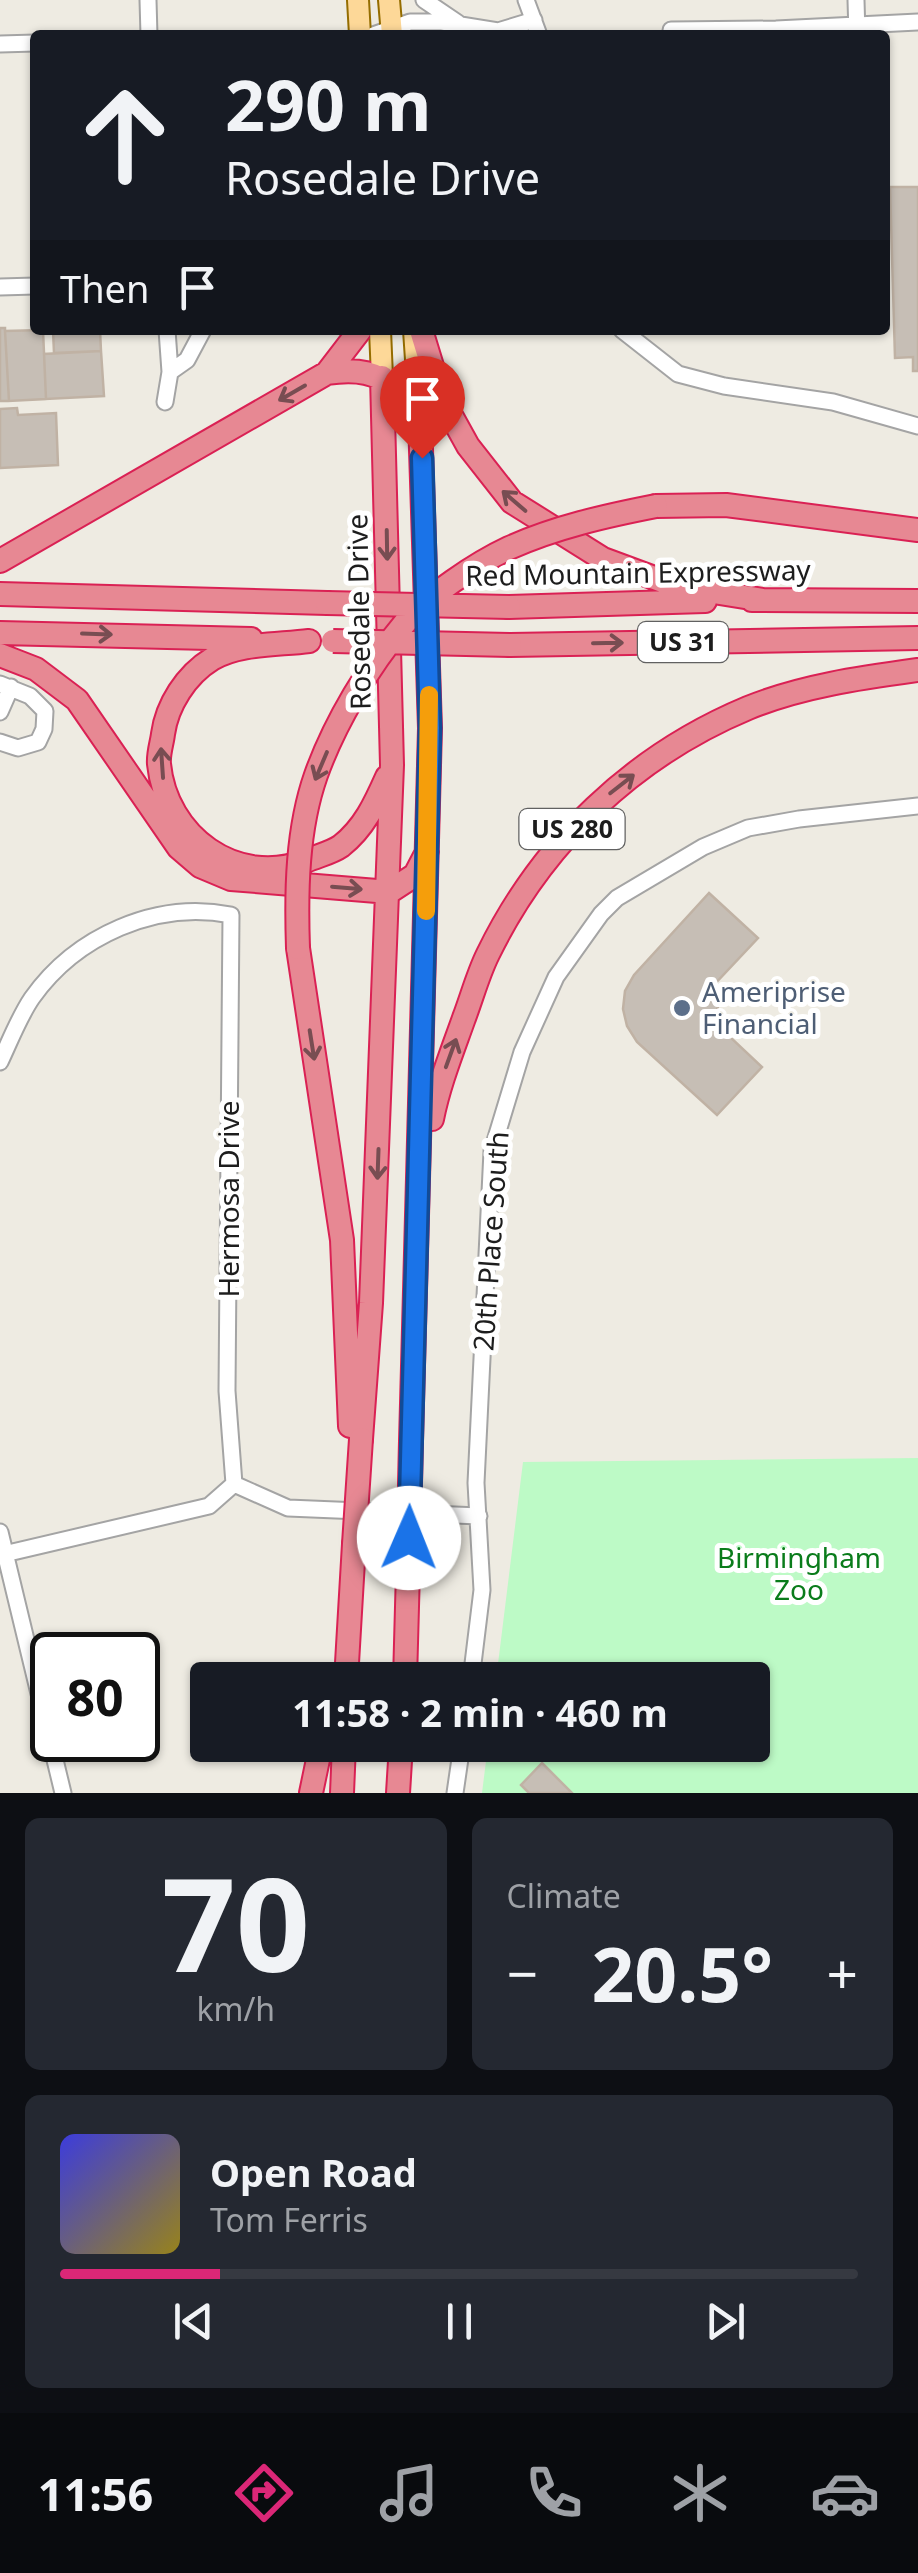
<!DOCTYPE html>
<html lang="en">
<head>
<meta charset="utf-8">
<style>
	body { margin:0; font-family:"Noto Sans",sans-serif; background:#242831; color:#f1f3f6; height:100vh; display:flex; flex-direction:column; font-size:38px; white-space:nowrap }
	* { box-sizing:border-box; margin:0 }
	p { font-size:32px; color:#9ea1a6 }
	.icon { flex:none; width:55px; height:55px; fill:none; stroke:currentColor; stroke-width:2; stroke-linecap:round; stroke-linejoin:round }
	.map { position:relative; height:1793px; overflow:hidden }
	.details { display:flex; flex-direction:column; gap:25px; padding:25px; background:#0d0f14; flex:1 }
	.details>* { flex:none }
	.top-card { position:absolute; left:30px; top:30px; width:860px; height:305px; border-radius:10px; box-shadow:0 2px 8px #0004; background:#171b24; color:#f1f3f6; overflow:hidden }
	.speed { position:absolute; left:30px; top:1632px; display:flex; gap:20px; font-size:50px; font-weight:700; text-align:center }
	.speed>* { display:grid; place-content:center; width:130px; height:130px; border-radius:50%; background:#171b24; box-shadow:0 2px 8px #0004; line-height:1 }
	.speed .limit { border:5px solid #111; border-radius:15px; background:#fff; color:#111 }
	.pin { position:absolute; display:grid; place-items:center; width:85px; height:85px; color:#fff; margin:-102px -42px; border-radius:50% 50% 50% 0; rotate:-45deg; box-shadow:0 0 10px #0007 }
	.pin .icon { rotate:45deg }
	.me { position:absolute; width:110px; margin:-55px; rotate:1deg; stroke-linejoin:round; filter:drop-shadow(0 0 8px #0008) }
	.turn { display:flex; align-items:center; gap:35px; height:210px; padding:0 30px; font-size:45px }
	.turn .icon { width:130px; height:130px; stroke-width:2.5 }
	.turn b { display:block; font-size:70px; line-height:85px }
	.then { display:flex; align-items:center; height:95px; padding:0 30px; background:#0003; gap:20px; font-size:38px }
	.big { font-size:75px; font-weight:700; line-height:1.1 }
	.details .tile { flex:1; display:flex; flex-direction:column; justify-content:center; gap:15px; min-width:0; padding:0 35px; border-radius:15px; background:#242831 }
	.details .dial { align-items:center; gap:0 }
	.dial b { font-size:130px; line-height:1 }
	.song { display:flex; align-items:center; gap:30px }
	.cover { width:120px; height:120px; border-radius:15px; background:linear-gradient(135deg,hsl(240 70% 55%),hsl(50 70% 35%)) }
	.played { height:10px; border-radius:5px; background:linear-gradient(90deg,#db2777 20%,#363941 20%) }
	.keys { display:flex; justify-content:space-around; direction:ltr }
	.heat { display:flex; justify-content:space-between; align-items:center; font-size:55px; direction:ltr }
	.details .tiles { flex:1; display:grid; gap:25px; grid-template-columns:1fr 1fr }
	.tile:last-child { grid-column:span 2 }
	.trip { position:absolute; left:190px; top:1662px; width:580px; height:100px; border-radius:10px; background:#171b24; box-shadow:0 2px 8px #0004; font-weight:700; line-height:100px; text-align:center }
	.tab-bar { display:flex; height:160px; justify-content:space-around; align-items:center; background:#090b0e; color:#9ea1a6 }
	.tab-bar .icon { width:70px; height:70px }
	.tab-bar .selected { color:#db2777 }
	.tab-bar b { font-size:45px; color:#f1f3f6 }
	.map>svg:first-child { display:block }
	.park { fill:#bdfac6 }
	.building { fill:#c6beb5; stroke:#c0b2a4; stroke-width:2.5 }
	.lines { fill:none; stroke-linecap:round; stroke-linejoin:round }
	.minor-casing { stroke:#a4a4a4; stroke-width:19 }
	.major-casing { stroke:#956d00; stroke-width:24 }
	.highway-casing { stroke:#da2154; stroke-width:26 }
	.minor { stroke:#fff; stroke-width:15 }
	.major { stroke:#fdd898; stroke-width:20 }
	.highway { stroke:#e78893; stroke-width:22 }
	.highway-bridge-casing { stroke:#da2154; stroke-width:26; stroke-linecap:butt }
	.highway-bridge { stroke:#e78893; stroke-width:22 }
	.oneway { stroke:#784d52 }
	.route-casing { stroke:#114b97; stroke-width:25 }
	.route { stroke:#1a73e8; stroke-width:18 }
	.slow { stroke:#f59e0b; stroke-width:18 }
	.service-dot { fill:#5c6f8a; stroke:#fff; stroke-width:4 }
	.labels { text-anchor:middle; stroke-width:10; stroke-linejoin:round; paint-order:stroke }
	.shield { fill:#fff; stroke:#616161; stroke-width:2.5 }
	.shield-label { font-size:25px; font-weight:bold; fill:#1d1d1d }
	.street-label { font-size:28px; fill:#1d1d1d; stroke:#fff }
	.service-label { font-size:28px; fill:#4e5e75; stroke:#fff; text-anchor:start }
	.park-label { font-size:28px; fill:#0a7c1b; stroke:#fff }
</style>
</head>
<body>
<div class="map">
<svg width="918" height="1793" viewBox="0 0 918 1793">
	<rect width="100%" height="100%" fill="#eeebe2"/>
	<!-- park -->
	<path class="park" d="M918 1458V1793H482L488 1745H752V1680H496L523 1462Z"/>
	<!-- building -->
	<path class="building" d="M890 187H918V371H913V357L895 358Z
		M0 328H5V331L9 401H0Z
		M43 330 46 399 9 401 5 331Z
		M53 330H100L101 351 54 353Z
		M101 351 104 396 46 399 44 354Z
		M17 408 18 415 56 413 58 465 0 468V409Z
		M709 893 758 938 712 987 719 1004 713 1021 762 1067 717 1115 637 1042 627 1026 623 1009 625 991 634 975Z
		M542 1763 572 1793H529L521 1785Z"/>
	<g class="lines">
		<!-- minor casing -->
		<g class="minor-casing">
			<path id="minor" d="M148 0 149 35
				M424 0 458 23
				M526 0 539 35
				M856 0 857 35
				M671 30 776 29 918 22
				M373 35 410 22H442L498 31 534 20
				M0 44 35 43
				M0 287 35 286
				M167 330 170 372
				M622 330 678 374 724 386 833 402 918 426
				M165 402 170 372 187 360 203 330
				M0 684 30 696 45 711 44 729 38 742 18 748 0 742
				M0 712 11 687
				M0 1062C10 1041 19 1017 32 998 76 936 156 900 231 915L227 1391 234 1484
				M234 1484 288 1508 479 1516
				M0 1532 63 1793
				M0 1555 209 1506 234 1484
				M471 1680 482 1590 476 1483 492 1151 522 1052 556 977 601 914 617 898 703 847 748 828 799 819 918 806
				M455 1793 462 1745"/>
		</g>
		<!-- major casing -->
		<g class="major-casing">
			<path id="major" d="M358 0 360 35
				M389 0 392 35
				M380 330 382 377
				M414 330 420 419"/>
		</g>
		<!-- highway casing -->
		<g class="highway-casing">
			<path id="highway" d="M421 330 442 399 468 446 512 502 603 559 676 586 763 600
				M327 373 360 330
				M656 506 726 505 918 530
				M0 561 327 373C376 365 392 381 420 419L430 728 411 1441
				M0 594 327 603
				M752 600 918 601
				M509 607 705 601
				M0 633 251 639
				M309 641C278 645 238 643 212 659 186 675 167 705 163 734 162 743 158 754 159 764 166 836 236 888 306 861 317 856 331 853 341 846 364 828 375 804 387 777
				M510 645 918 638
				M0 655 36 669 77 700 179 848 200 866 231 879 389 892 415 875 427 852
				M298 948 342 1240 350 1426
				M432 1119C439 1084 452 1052 464 1018 472 997 478 974 488 954 542 843 633 756 748 708 802 686 860 678 918 670
				M361 1439 371 1303 392 765 382 377
				M346 1680 354 1544
				M405 1680 408 1570
				M311 1793 321 1745
				M342 1793 344 1745
				M398 1793 401 1745"/>
		</g>
		<!-- minor -->
		<use href="#minor" class="minor"/>
		<!-- major -->
		<use href="#major" class="major"/>
		<!-- highway -->
		<use href="#highway" class="highway"/>
		<!-- highway-bridge casing -->
		<g class="highway-bridge-casing">
			<path id="highway-bridge" d="M327 603 509 607
				M333 641 510 645
				M298 948C296 891 297 829 316 775 335 722 369 666 404 624 427 596 477 563 509 548 556 527 605 516 656 506
				M354 1544 361 1439
				M408 1570 411 1441"/>
		</g>
		<!-- highway-bridge -->
		<use href="#highway-bridge" class="highway-bridge"/>
	</g>
	<!-- one-way arrows -->
	<defs><path id="oneway-shaft" d="M-6 0H5M1.5-3L5.5 0L1.5 3" fill="none" stroke-width="1.6" stroke-linecap="round" stroke-linejoin="round" transform="scale(2.5)"/></defs>
	<g class="oneway">
		<use href="#oneway-shaft" transform="translate(292 393) rotate(150)"/>
		<use href="#oneway-shaft" transform="translate(514 501) rotate(-139)"/>
		<use href="#oneway-shaft" transform="translate(387 545) rotate(89)"/>
		<use href="#oneway-shaft" transform="translate(97 634) rotate(2)"/>
		<use href="#oneway-shaft" transform="translate(608 643) rotate(-1)"/>
		<use href="#oneway-shaft" transform="translate(162 763) rotate(-94)"/>
		<use href="#oneway-shaft" transform="translate(321 766) rotate(113)"/>
		<use href="#oneway-shaft" transform="translate(622 784) rotate(-38)"/>
		<use href="#oneway-shaft" transform="translate(347 888) rotate(5)"/>
		<use href="#oneway-shaft" transform="translate(312 1045) rotate(81)"/>
		<use href="#oneway-shaft" transform="translate(451 1053) rotate(-70)"/>
		<use href="#oneway-shaft" transform="translate(378 1164) rotate(92)"/>
	</g>
	<g class="lines">
		<!-- route casing -->
		<g class="route-casing">
			<path id="route" d="M409 1538 430 728 422 458"/>
		</g>
		<!-- route -->
		<use href="#route" class="route"/>
		<!-- slow -->
		<path class="slow" d="M426 911 429 695"/>
	</g>
	<!-- markers -->
	<circle class="service-dot" cx="682" cy="1008" r="10"/>
	<g class="labels">
		<!-- shield labels -->
		<g class="shield">
			<rect x="638" y="622" width="90" height="40" rx="8"/>
			<rect x="519.5" y="809" width="105" height="40" rx="8"/>
		</g>
		<g class="shield-label">
			<text x="683" y="651">US 31</text>
			<text x="572" y="838">US 280</text>
		</g>
		<!-- street labels -->
		<g class="street-label">
			<text transform="translate(638 573) rotate(-1)" y="10">Red Mountain Expressway</text>
			<text transform="translate(359 612) rotate(-91)" y="10">Rosedale Drive</text>
			<text transform="translate(229 1199) rotate(-90)" y="10">Hermosa Drive</text>
			<text transform="translate(491 1241) rotate(-86)" y="10">20th Place South</text>
		</g>
		<!-- service labels -->
		<g class="service-label">
			<text x="702" y="1002">Ameriprise<tspan x="702" dy="32">Financial</tspan></text>
		</g>
		<!-- park labels -->
		<g class="park-label">
			<text x="799" y="1568">Birmingham<tspan x="799" dy="32">Zoo</tspan></text>
		</g>
	</g>
</svg>
<div class="speed"><div class="limit">80</div></div>
<div class="pin" style="left:422px;top:458px;background:#d93025"><svg class="icon" aria-label="arrive" viewBox="0 0 24 24"><path d="M6 21V4h12l-3 4 3 4H6"/></svg></div>
<svg class="me" style="left:409px;top:1538px" viewBox="-20 -20 40 40"><circle r="19" fill="#fff"/><path d="M0-13L10 11 0 6-10 11z" fill="#1a73e8"/></svg>
<div class="trip">11:58 · 2 min · 460 m</div>
<div class="top-card">
<div class="turn"><svg class="icon" aria-label="ahead" viewBox="0 0 24 24"><path d="M12 20V5M6 11l6-6 6 6"/></svg><div><b>290 m</b>Rosedale Drive</div></div>
<div class="then">Then<svg class="icon" aria-label="arrive" viewBox="0 0 24 24"><path d="M6 21V4h12l-3 4 3 4H6"/></svg></div>
</div>
</div>
<section class="details">
<div class="tiles">
<div class="tile dial"><b>70</b><p>km/h</p></div>
<div class="tile"><p>Climate</p>
<div class="heat"><a>−</a><b class="big">20.5°</b><a>+</a></div>
</div>
<div class="tile">
<div class="song"><i class="cover"></i><div><b>Open Road</b><p>Tom Ferris</p></div></div>
<div class="played"></div>
<div class="keys"><svg class="icon" aria-label="previous" viewBox="0 0 24 24"><path d="M18 5L8 12l10 7zM5 5v14"/></svg><svg class="icon" aria-label="pause" viewBox="0 0 24 24"><path d="M8 5v14M16 5v14"/></svg><svg class="icon" aria-label="next" viewBox="0 0 24 24"><path d="M6 5l10 7-10 7zM19 5v14"/></svg></div>
</div>
</div>
</section>
<nav class="tab-bar">
<b>11:56</b>
<svg class="icon selected" aria-label="directions" viewBox="0 0 24 24"><path d="M12 3l9 9-9 9-9-9zM9 14v-3h6M13 9l2 2-2 2"/></svg>
<svg class="icon" aria-label="music" viewBox="0 0 24 24"><path d="M9 18V5l10-2v13"/><circle cx="6" cy="18" r="3"/><circle cx="16" cy="16" r="3"/></svg>
<svg class="icon" aria-label="phone" viewBox="0 0 24 24"><path d="M5 4h4l2 5-3 2q2 4 5 5l2-3 5 2v4C11 20 4 13 5 4z"/></svg>
<svg class="icon" aria-label="climate" viewBox="0 0 24 24"><path d="M12 3v18M4 7l16 10M4 17L20 7"/></svg>
<svg class="icon" aria-label="car" viewBox="0 0 24 24"><path d="M5 17H2v-5l4-1 3-4h7l3 4 3 1v5h-3M9 17h6M6 11h13"/><circle cx="7" cy="17" r="2"/><circle cx="17" cy="17" r="2"/></svg>
</nav>
</body>
</html>
